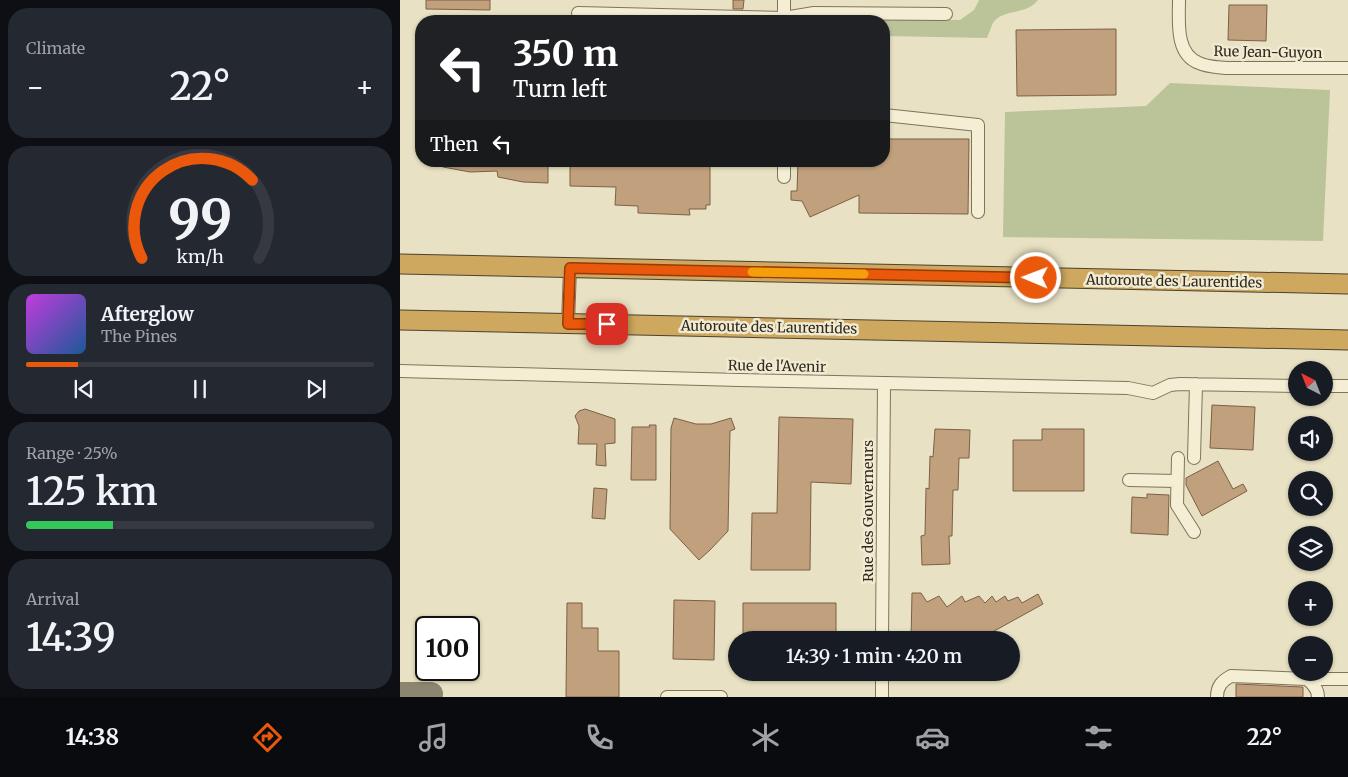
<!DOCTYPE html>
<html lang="en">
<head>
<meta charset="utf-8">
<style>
	body { margin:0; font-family:Merriweather,serif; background:#242831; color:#f1f3f6; height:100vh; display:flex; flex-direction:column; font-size:19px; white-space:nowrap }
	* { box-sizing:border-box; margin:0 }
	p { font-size:16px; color:#9ea1a6 }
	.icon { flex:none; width:28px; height:28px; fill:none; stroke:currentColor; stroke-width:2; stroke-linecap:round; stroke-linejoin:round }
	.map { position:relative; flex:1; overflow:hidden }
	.details { display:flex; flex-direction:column; gap:8px; padding:8px; background:#0d0f14; width:400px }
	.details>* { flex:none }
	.guide { position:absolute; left:15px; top:15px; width:475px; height:152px; border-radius:20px; box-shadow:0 1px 4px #0004; background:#202124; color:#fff; overflow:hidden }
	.needle { width:32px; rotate:318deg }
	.buttons { position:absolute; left:888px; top:361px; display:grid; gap:10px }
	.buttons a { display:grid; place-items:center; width:45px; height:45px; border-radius:50%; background:#171b24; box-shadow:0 1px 4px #0004; font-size:25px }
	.speed { position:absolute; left:15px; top:616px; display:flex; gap:10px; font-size:25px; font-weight:700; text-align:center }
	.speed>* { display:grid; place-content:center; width:65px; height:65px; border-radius:50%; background:#171b24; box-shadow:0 1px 4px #0004; line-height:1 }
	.speed .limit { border:2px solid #111; border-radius:8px; background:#fff; color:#111 }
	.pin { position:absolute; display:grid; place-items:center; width:42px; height:42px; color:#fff; margin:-21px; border-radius:10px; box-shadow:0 2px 8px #0006 }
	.me { position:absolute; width:55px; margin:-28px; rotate:271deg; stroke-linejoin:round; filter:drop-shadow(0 0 4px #0008) }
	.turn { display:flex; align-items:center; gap:18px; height:105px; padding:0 15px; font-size:22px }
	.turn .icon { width:65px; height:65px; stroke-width:2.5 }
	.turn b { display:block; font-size:35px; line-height:42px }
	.then { display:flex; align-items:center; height:48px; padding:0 15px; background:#0003; gap:10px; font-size:19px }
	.big { font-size:38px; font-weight:600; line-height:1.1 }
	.details .tile { flex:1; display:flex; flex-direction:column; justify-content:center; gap:8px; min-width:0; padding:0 18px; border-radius:20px; background:#242831 }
	.details .dial { align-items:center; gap:0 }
	.dial svg { height:130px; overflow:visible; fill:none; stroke:#363941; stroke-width:7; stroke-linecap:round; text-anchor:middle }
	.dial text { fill:#f1f3f6; stroke:none }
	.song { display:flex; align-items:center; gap:15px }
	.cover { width:60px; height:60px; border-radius:8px; background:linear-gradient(135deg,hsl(290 70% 55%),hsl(210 70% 35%)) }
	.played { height:5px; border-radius:2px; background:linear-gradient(90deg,#ea580c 15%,#363941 15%) }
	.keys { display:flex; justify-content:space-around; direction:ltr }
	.heat { display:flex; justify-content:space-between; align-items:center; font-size:28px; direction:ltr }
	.charge { height:8px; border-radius:4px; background:linear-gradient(90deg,#34c759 25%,#363941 0) }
	.trip { position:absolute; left:328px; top:631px; width:292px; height:50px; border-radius:25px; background:#171b24; box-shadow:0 1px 4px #0004; font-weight:600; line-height:50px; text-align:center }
	.dock { display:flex; height:80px; justify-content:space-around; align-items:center; background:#090b0e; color:#9ea1a6 }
	.dock .icon { width:35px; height:35px }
	.dock .on { color:#ea580c }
	.dock b { font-size:22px; color:#f1f3f6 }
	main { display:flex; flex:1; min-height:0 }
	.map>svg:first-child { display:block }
	.green { fill:#bbc499 }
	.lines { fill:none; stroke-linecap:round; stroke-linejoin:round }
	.taxiway { stroke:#8c8670; stroke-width:24 }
	.building { fill:#c1a17d; stroke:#7c6045 }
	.minor-casing { stroke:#80735c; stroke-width:14 }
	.highway-casing { stroke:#4e4130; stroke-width:21 }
	.minor { stroke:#f4eed5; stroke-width:12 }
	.highway { stroke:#cda85e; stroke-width:19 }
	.route-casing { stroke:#983908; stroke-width:12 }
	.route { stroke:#ea580c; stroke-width:9 }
	.slow { stroke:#f59e0b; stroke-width:9 }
	.labels { text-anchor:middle; stroke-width:5; stroke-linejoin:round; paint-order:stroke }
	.street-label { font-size:14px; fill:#312a1e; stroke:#f0ebd2 }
</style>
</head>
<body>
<main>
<section class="details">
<div class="tile"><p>Climate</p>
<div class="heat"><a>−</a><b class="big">22°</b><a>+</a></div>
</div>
<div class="tile dial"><svg viewBox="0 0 100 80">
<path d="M14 69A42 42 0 1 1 86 69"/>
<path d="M14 69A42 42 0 0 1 82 21" stroke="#ea580c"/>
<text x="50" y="56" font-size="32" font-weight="700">99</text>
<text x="50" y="72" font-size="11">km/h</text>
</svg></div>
<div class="tile">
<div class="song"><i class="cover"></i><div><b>Afterglow</b><p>The Pines</p></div></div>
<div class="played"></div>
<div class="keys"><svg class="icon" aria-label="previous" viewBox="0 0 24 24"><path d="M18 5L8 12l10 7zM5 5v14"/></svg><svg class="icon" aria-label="pause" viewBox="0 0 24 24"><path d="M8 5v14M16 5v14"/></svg><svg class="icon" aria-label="next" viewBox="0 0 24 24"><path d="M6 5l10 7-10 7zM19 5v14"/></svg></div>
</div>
<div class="tile"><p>Range · 25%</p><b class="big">125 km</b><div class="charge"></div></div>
<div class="tile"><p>Arrival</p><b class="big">14:39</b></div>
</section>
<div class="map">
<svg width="948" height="697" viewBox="0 0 948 697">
	<rect width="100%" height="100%" fill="#e8e1c3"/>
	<!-- green -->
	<path class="green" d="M579 0H638C627 15 602 9 593 23 591 27 589 33 587 38L484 36V21H419V20H560L574 10Z
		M770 83 930 90 923 241 603 237 605 112 746 106Z"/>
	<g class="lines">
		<!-- taxiway -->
		<path class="taxiway" d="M0 694H31"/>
	</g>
	<!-- building -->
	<path class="building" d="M26 0H90V10L26 9Z
		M333 0H344L343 9H333Z
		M829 5H867L866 41 828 40Z
		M716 29V95L617 96 616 30Z
		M484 139H569L568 214 459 213V195L410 217 402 201 391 200V191H397L398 161H484Z
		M44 161H148V183L123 182 98 177 97 171 70 172 43 167Z
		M170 161H310V205H306V209H289L290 215 238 213V206L215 205 216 187 170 186Z
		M812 405 855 407 853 450 810 448Z
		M185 409 215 419V443L205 444 206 466 196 465 197 444H178L179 426 175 416 179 411Z
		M379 417 453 419 451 484 411 482 410 570H351L352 513H377Z
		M274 418 296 424H311L331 418 335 429 330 431 328 531 310 550 299 560 270 529 271 428Z
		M249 425H256V480H231L232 427H250Z
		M535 429 570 430 569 458H559L558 490H553L552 536H549L550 564 522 565 521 536 525 535 526 488 529 489 530 456 533 457Z
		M642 429H684V491H613V440H642Z
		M818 461 833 489 843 484 847 491 802 516 786 485V478Z
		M194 488 207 489 205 519 192 518Z
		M747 494 769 495 768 535 731 533 732 497 747 498Z
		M512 593H521L527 602 539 596 547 607 562 596 565 602 579 596 585 603 592 596 596 602 605 596 608 601 618 597 622 603 638 594 643 604 578 640H511Z
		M274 600 315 601 314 660 273 659Z
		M167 603H182V628H198V651H219V697H166Z
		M343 603H436V640H343Z
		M836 684 903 687V697H836Z"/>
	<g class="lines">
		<!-- minor casing -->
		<g class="minor-casing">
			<path id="minor" d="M384 0V21
				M779 0C779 21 775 54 799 63 807 67 817 67 826 68H948
				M178 13 384 18 414 13 546 14
				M484 115 578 125V212
				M384 177V161
				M168 324 170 268
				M0 371 339 380 728 388 753 393 770 385 780 384 896 386
				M924 386H948
				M778 458 777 505 794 532
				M794 458 796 384
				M729 480 777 481
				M482 640 484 383
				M907 679H948
				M267 697H321
				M482 697V672
				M817 697C817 686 822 681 831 676L907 679C913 684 918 689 918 697"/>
		</g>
		<!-- highway casing -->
		<g class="highway-casing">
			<path id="highway" d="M0 264 948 284
				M0 320 948 340"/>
		</g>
		<!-- minor -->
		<use href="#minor" class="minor"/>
		<!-- highway -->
		<use href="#highway" class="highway"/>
	</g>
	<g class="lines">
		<!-- route casing -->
		<g class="route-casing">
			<path id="route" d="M207 324H168L170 268 636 278"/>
		</g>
		<!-- route -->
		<use href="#route" class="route"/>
		<!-- slow -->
		<path class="slow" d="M352 272 464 274"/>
	</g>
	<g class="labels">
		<!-- street labels -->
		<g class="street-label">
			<text transform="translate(868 52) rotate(1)" y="5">Rue Jean-Guyon</text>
			<text transform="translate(774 281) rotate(1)" y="5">Autoroute des Laurentides</text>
			<text transform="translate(369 327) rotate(1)" y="5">Autoroute des Laurentides</text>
			<text transform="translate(377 366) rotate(1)" y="5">Rue de l'Avenir</text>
			<text transform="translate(468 511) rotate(-90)" y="5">Rue des Gouverneurs</text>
		</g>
	</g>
</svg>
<div class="buttons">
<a><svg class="needle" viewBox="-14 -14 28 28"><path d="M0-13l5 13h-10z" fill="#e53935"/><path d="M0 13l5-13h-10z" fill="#9ea1a6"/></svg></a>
<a><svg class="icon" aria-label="sound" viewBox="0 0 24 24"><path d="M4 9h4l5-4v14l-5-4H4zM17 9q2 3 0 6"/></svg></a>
<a><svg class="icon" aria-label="search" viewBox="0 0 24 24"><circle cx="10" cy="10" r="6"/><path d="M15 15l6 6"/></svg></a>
<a><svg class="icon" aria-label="layers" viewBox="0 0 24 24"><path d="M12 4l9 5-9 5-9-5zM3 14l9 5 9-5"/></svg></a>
<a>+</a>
<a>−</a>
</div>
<div class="speed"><div class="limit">100</div></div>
<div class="pin" style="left:207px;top:324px;background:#d93025"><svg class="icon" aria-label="arrive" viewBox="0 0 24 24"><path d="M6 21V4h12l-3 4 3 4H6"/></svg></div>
<svg class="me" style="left:636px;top:278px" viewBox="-20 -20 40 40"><circle r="17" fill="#ea580c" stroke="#fff" stroke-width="3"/><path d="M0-11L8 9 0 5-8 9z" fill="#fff"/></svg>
<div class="trip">14:39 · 1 min · 420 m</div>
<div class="guide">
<div class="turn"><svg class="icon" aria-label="left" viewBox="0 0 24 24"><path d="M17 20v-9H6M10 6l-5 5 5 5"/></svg><div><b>350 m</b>Turn left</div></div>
<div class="then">Then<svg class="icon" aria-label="left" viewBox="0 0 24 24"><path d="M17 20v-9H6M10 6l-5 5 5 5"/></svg></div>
</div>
</div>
</main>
<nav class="dock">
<b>14:38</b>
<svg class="icon on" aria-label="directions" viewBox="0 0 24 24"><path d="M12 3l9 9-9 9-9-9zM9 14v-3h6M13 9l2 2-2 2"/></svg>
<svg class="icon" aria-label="music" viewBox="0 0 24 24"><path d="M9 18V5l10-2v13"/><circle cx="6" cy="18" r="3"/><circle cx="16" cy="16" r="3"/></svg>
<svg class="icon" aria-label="phone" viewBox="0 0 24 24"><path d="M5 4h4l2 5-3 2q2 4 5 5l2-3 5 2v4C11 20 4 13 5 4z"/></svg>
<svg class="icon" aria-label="climate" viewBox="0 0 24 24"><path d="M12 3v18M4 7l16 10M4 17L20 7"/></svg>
<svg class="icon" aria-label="car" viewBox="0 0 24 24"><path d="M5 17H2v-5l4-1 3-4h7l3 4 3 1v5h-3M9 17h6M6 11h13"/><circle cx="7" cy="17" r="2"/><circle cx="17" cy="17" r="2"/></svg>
<svg class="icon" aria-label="filters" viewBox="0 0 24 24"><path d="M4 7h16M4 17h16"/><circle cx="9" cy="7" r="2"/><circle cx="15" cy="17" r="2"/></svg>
<b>22°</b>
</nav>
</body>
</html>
